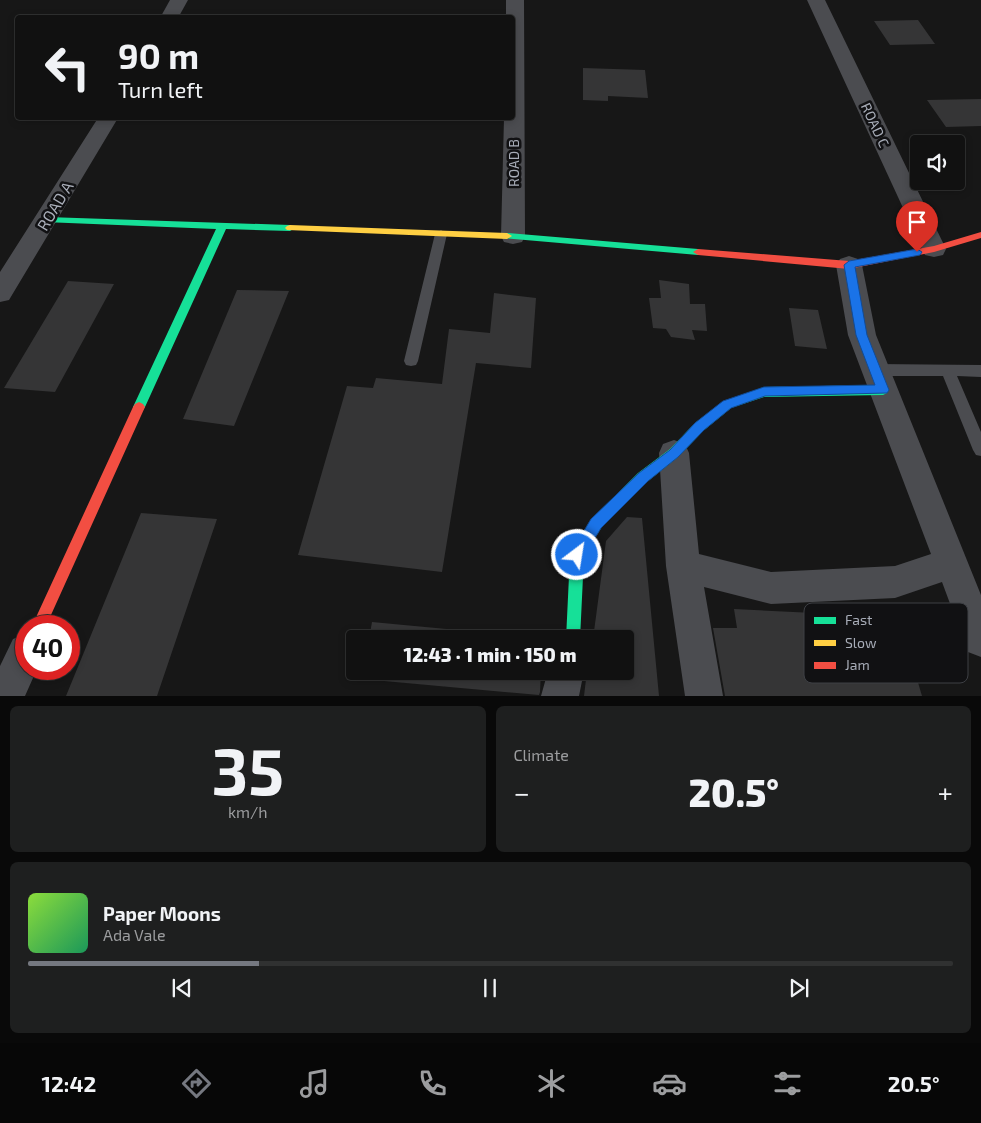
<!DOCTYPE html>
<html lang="en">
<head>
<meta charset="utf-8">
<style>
	body { margin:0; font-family:"Exo 2",sans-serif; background:#1e1f1f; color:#f1f3f6; height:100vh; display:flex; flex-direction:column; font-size:19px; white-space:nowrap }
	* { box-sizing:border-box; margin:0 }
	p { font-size:16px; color:#9c9d9f }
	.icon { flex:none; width:28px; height:28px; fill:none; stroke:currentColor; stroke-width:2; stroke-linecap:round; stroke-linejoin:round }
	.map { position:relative; height:696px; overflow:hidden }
	.details { display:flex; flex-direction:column; gap:10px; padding:10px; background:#090909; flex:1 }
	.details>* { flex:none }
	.banner { position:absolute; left:15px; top:15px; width:500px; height:105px; border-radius:5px; box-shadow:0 2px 8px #0003,0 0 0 1px #303131; background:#111; color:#f1f3f6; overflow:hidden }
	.buttons { position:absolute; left:910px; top:135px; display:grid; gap:10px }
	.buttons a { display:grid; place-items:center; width:55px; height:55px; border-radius:5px; background:#111; box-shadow:0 2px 8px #0003,0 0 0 1px #303131; font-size:25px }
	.speed { position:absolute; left:15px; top:615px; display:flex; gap:10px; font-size:25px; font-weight:700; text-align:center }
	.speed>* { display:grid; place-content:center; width:65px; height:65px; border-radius:50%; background:#111; box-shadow:0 2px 8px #0003,0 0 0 1px #303131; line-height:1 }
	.speed .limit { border:8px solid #d22; background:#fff; color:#111 }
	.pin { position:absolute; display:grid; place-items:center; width:42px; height:42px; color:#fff; margin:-51px -21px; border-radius:50% 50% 50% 0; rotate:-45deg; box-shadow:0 0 5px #0007 }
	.pin .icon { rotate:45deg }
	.me { position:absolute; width:55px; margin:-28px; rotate:31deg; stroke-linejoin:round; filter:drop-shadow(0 0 4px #0008) }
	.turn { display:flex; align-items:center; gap:18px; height:105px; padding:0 20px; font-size:22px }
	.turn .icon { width:65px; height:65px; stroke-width:2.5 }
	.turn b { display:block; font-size:35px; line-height:42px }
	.big { font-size:38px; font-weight:800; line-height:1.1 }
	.details .tile { flex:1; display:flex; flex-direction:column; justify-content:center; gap:8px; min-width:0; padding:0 18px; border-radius:8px; background:#1e1f1f }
	.details .dial { align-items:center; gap:0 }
	.dial b { font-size:65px; line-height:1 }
	.song { display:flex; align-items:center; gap:15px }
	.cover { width:60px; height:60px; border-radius:8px; background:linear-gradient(135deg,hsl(90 70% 55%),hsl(150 70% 35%)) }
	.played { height:5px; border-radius:2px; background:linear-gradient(90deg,#757880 25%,#303131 25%) }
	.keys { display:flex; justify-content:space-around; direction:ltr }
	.heat { display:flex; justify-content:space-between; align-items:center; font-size:28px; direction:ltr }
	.details .tiles { flex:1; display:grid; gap:10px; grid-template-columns:1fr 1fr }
	.tile:last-child { grid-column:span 2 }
	.trip { position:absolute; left:346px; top:630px; width:288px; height:50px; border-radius:5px; background:#111; box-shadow:0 2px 8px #0003,0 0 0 1px #303131; font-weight:800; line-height:50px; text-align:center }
	.tabs { display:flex; height:80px; justify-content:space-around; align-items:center; background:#070707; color:#9c9d9f }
	.tabs .icon { width:35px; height:35px }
	.tabs .selected { color:#757880 }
	.tabs b { font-size:22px; color:#f1f3f6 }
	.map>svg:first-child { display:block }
	.building { fill:#353536 }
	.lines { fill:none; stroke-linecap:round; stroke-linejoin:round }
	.lane { fill:#4b4c50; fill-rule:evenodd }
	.street { fill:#4b4c50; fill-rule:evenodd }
	.fast { fill:#16e098; fill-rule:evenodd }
	.slow { fill:#ffcf43; fill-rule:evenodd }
	.jam { fill:#f24e42; fill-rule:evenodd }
	.route { fill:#1a73e8; stroke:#114b97 }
	.labels { text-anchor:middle; stroke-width:5; stroke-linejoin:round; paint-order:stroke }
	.far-street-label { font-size:14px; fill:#a8adb8; stroke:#111113 }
	.street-label { font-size:16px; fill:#a8adb8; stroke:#111113 }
	.key { fill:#111113; stroke:#3e4045; stroke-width:1 }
	.key-label { font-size:14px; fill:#a8adb8 }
</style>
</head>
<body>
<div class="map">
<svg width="981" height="696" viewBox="0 0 981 696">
	<rect width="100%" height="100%" fill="#171717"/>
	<!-- building -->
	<path class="building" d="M918 20 935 44 890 45 874 21Z
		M583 68 645 70 648 98 608 96V101L583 100Z
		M981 99V126L946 127 927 100Z
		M659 280 689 284 690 304H705L707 331 692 330 695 340 671 337 666 329 653 328 649 298H661Z
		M68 281 114 284 55 392 4 388Z
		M237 290 289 291 234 426 183 419Z
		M494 293 536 298 531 368 476 363 442 572 298 555 347 386 373 388 376 378 442 384 449 329 490 333Z
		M789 308 818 310 827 349 795 346Z
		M141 513 217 519 157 696H66Z
		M627 517 642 518 659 696H584L587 671H625V639H593L606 541Z
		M813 608 867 610 873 634 904 635 922 696H725L713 628H737L734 609 814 613Z
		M372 622 542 638V639H369Z
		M363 671H541L540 692 539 695 362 679Z"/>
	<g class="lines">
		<!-- lane -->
		<path class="lane" d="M441 230 447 234 418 361 416 365 411 366 406 365 404 361 435 234Z
			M875 364 981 365V377L957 376 981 432V456L976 455 973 450 943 376H875L870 374 868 370 870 366Z"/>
		<!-- street -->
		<path class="street" d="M170 0H188L178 18H160Z
			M506 0H524L525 236 522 242 513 244 504 242 501 236 504 118H512V18H506Z
			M807 0H825L946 249 943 255 934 257 925 255 922 249Z
			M98 118H118L9 300 0 302V272Z
			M849 256 858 259 862 265 876 335 981 595V657L968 652 942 582 895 598 771 604 704 587 723 696H685L666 566 659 453 663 444 674 440 685 444 689 453 699 554 771 572 895 566 931 554 848 335 836 265 840 259Z
			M26 634V669H37L25 696H0V666L13 639Z
			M548 671H584L579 696H541Z"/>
		<!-- fast -->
		<path class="fast" d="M47 217 290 225 295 228 290 231 226 229 145 407 143 410 139 412 135 410 133 407 216 229 44 222 42 220Z
			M507 233 698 249 703 252 698 255 503 238 502 236Z
			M883 385 887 387 889 390 887 393 883 395 764 397 731 408 703 431 678 457 648 481 601 528 584 556 580 639H566L570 555 572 550 591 520 638 473 670 449 695 423 723 402 764 387Z"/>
		<!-- slow -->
		<path class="slow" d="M290 225 507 233 512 236 507 239 287 230 285 228 287 226Z"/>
		<!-- jam -->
		<path class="jam" d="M981 232V238L934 252 849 269 698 255 693 252 698 249 849 261 934 246Z
			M139 402 143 404 145 407 46 626H32L133 407 135 404Z"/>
	</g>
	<!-- route -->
	<path class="route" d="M917 249 922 252 920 255 855 267 867 335 889 390 887 393 765 396 731 408 704 430 678 457 648 481 601 528 582 560 577 562 572 560 570 555 572 551 591 519 639 473 670 450 695 423 723 401 764 387 875 385 856 335 844 265 849 261Z"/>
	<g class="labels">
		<!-- far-street labels -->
		<g class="far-street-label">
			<text transform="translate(875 125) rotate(65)" y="5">ROAD C</text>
			<text transform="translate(514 163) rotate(-90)" y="5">ROAD B</text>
		</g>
		<!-- street labels -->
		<g class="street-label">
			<text transform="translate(55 206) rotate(-59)" y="6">ROAD A</text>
		</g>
	</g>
	<!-- legend -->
	<rect x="804" y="603" width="164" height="80" rx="8" class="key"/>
	<rect x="814" y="617" width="22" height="7" fill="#16e098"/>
	<rect x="814" y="640" width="22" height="6" fill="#ffcf43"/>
	<rect x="814" y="662" width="22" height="7" fill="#f24e42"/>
	<g class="key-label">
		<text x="845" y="625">Fast</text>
		<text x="845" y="648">Slow</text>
		<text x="845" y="670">Jam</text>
	</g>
</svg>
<div class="buttons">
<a><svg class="icon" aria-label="sound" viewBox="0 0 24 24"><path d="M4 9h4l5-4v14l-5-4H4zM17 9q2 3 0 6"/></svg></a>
</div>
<div class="speed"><div class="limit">40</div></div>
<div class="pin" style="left:917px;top:252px;background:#d93025"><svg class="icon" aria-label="arrive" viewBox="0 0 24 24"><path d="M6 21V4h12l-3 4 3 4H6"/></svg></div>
<svg class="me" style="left:577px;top:555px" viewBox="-20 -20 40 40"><circle r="17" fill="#1a73e8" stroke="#fff" stroke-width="3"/><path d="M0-11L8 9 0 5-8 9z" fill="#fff"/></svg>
<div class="trip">12:43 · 1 min · 150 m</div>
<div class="banner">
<div class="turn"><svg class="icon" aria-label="left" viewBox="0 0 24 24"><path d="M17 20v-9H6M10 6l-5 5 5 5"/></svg><div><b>90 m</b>Turn left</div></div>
</div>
</div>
<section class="details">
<div class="tiles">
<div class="tile dial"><b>35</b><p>km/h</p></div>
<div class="tile"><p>Climate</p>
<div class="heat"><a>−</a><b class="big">20.5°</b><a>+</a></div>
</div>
<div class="tile">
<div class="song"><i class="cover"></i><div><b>Paper Moons</b><p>Ada Vale</p></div></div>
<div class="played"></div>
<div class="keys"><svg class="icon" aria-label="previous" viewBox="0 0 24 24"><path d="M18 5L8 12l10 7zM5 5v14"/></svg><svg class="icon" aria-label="pause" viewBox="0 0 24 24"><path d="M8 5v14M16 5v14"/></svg><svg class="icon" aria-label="next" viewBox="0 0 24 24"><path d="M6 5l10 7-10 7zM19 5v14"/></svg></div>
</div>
</div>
</section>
<nav class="tabs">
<b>12:42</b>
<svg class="icon selected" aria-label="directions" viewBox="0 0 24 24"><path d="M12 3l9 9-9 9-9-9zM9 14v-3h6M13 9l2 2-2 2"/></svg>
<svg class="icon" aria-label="music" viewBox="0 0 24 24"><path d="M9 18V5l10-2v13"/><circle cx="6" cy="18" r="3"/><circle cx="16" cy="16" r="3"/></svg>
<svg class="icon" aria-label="phone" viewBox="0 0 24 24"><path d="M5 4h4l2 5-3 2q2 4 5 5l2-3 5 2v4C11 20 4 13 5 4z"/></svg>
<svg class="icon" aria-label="climate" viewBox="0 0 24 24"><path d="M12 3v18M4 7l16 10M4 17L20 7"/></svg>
<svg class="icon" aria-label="car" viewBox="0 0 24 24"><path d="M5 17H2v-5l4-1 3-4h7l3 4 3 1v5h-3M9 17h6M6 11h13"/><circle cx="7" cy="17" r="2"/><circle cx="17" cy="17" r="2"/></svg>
<svg class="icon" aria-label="filters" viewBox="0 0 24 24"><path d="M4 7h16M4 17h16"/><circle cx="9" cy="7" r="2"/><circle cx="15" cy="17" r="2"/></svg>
<b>20.5°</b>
</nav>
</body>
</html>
